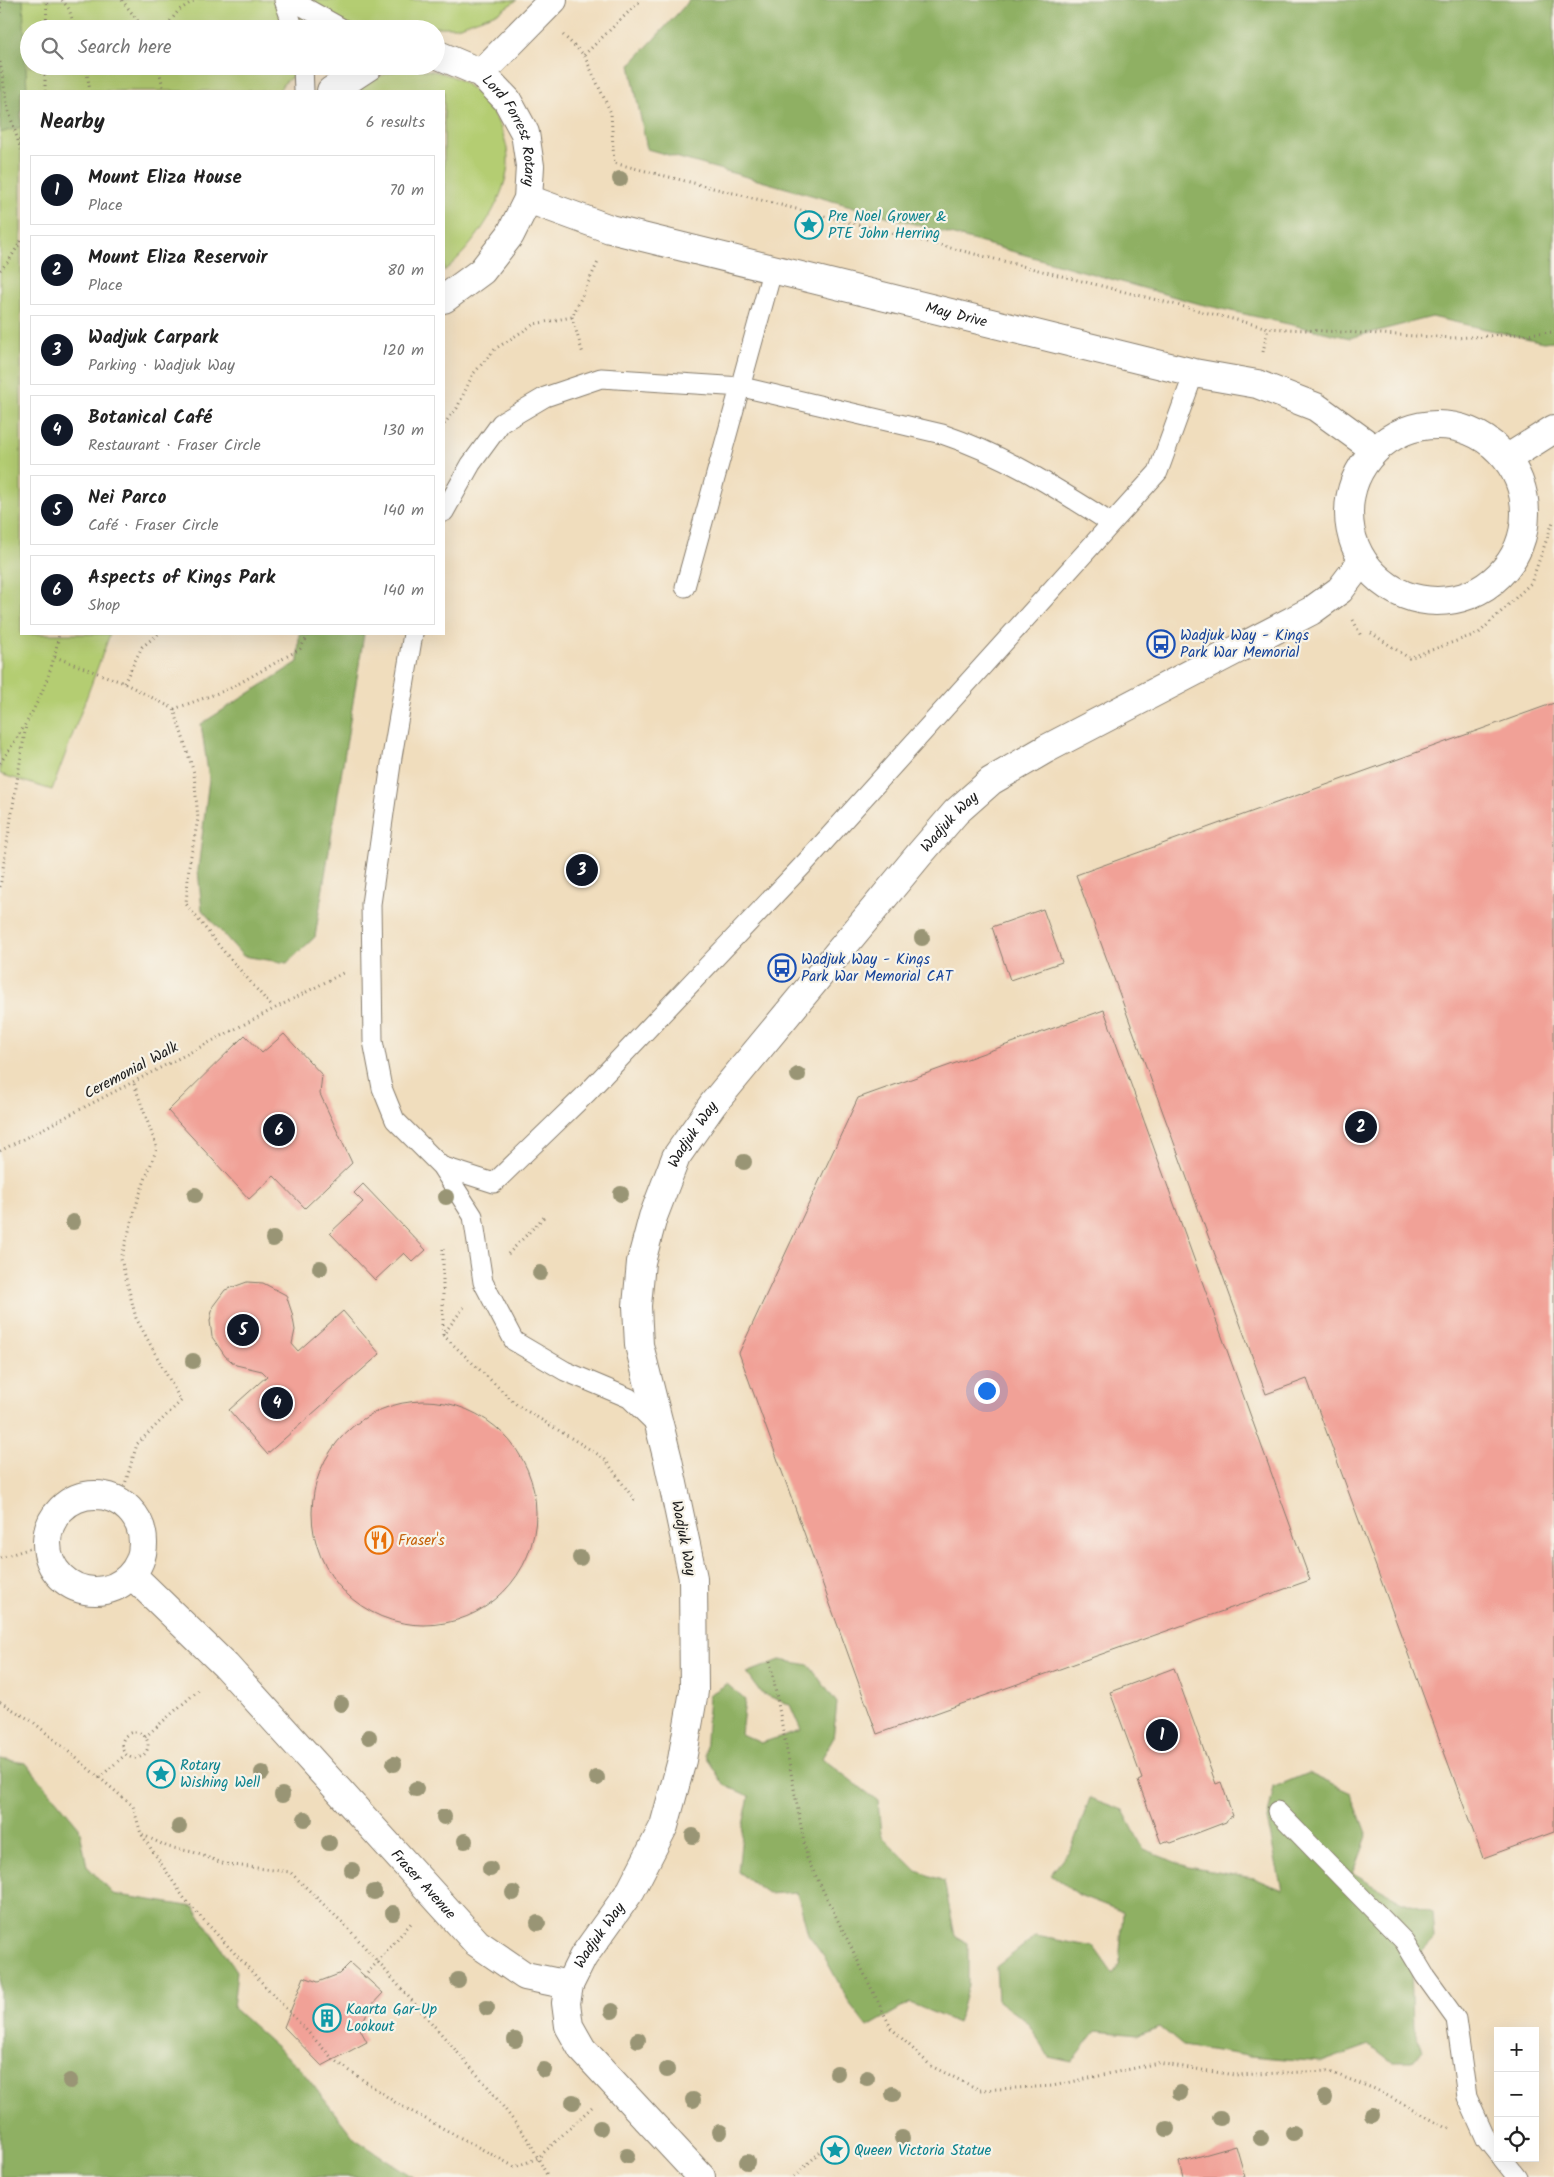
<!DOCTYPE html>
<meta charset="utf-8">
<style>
:root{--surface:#fff;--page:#f2f2f2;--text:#222;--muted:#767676;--line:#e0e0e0;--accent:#111827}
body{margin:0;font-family:Kalam,sans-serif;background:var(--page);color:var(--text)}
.controls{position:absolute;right:15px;bottom:15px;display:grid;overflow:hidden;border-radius:0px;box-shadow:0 5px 20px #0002}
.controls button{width:45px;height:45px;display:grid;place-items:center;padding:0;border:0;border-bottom:1px solid var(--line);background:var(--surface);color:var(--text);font:25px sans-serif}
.you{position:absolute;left:986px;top:1390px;width:18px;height:18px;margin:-12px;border:4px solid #fff;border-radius:50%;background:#1a73e8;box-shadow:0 0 0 8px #1a73e833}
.badge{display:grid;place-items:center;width:32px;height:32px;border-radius:50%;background:var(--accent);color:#fff;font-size:16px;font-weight:700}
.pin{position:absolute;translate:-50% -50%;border:2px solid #fff;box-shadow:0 1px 5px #0006}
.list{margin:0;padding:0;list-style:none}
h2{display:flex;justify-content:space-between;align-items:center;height:65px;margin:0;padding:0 20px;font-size:21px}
h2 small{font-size:16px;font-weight:400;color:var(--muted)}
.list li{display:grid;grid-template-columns:32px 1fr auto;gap:15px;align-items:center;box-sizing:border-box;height:70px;margin:0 10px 10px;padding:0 10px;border:1px solid var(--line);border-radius:0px}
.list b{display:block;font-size:19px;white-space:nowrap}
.list p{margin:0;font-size:16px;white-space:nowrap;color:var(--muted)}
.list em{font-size:16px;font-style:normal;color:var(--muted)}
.icon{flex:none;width:28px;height:28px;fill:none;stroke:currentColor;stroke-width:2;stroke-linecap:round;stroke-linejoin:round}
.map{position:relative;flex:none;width:1554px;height:2177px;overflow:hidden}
.search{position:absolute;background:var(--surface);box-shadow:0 5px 20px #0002;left:20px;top:20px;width:425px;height:55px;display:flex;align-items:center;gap:12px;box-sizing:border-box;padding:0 18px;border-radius:28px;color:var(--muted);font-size:19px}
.panel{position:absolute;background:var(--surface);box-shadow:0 5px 20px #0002;left:20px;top:90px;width:425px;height:545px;border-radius:0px}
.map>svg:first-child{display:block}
.green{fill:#b4cd72;stroke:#687447}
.forest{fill:#8fb064;stroke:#566640}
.building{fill:#f1a197}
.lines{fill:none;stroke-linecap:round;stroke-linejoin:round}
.service-casing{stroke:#867c6c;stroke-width:21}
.minor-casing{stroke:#867c6c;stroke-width:30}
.path{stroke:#867c6c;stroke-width:3;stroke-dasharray:1 4;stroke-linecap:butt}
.service{stroke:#fff;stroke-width:19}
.minor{stroke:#fff;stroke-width:28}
.tree{fill:#999575}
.labels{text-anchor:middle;stroke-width:4.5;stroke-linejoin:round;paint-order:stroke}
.street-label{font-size:15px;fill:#1c1c1c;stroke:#f7f3e8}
.culture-label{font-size:15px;fill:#0d838f;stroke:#f7f3e8;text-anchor:start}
.transit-label{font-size:15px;fill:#164399;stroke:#f7f3e8;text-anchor:start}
.food-label{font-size:15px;fill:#c56008;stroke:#f7f3e8;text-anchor:start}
</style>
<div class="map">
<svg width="1554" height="2177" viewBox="0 0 1554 2177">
<rect width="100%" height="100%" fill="#f7f3e8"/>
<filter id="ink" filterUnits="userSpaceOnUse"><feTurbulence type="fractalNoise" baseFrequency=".02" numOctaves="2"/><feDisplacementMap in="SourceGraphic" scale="10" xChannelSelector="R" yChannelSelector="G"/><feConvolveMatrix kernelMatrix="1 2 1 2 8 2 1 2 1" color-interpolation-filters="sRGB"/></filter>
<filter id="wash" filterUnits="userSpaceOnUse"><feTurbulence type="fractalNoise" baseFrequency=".0096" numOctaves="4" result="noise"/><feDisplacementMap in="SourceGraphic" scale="20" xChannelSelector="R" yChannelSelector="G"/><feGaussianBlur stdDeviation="1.12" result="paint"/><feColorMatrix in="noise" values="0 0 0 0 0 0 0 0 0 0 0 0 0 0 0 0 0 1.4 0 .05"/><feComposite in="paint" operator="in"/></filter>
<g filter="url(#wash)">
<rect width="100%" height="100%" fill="#f0ddbd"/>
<path class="green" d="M 0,0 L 517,0 L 499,12 L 457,27 L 29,29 L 29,66 L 306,66 L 283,84 L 279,91 L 21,91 L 21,634 L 110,634 L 52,790 L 0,774 Z
M 402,69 C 419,69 435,70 451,76 C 481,88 506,125 508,157 C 510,195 473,248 444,271 L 444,91 L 355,91 L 374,78 Z"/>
<path class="forest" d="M 0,0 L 23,0 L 27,91 L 21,91 L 21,127 L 0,133 Z
M 690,0 L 1554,0 L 1554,341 L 1543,342 L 1432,317 L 1350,338 L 1200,304 L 647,149 L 630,65 Z
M 299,634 L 364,634 L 315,937 L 287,963 L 243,956 L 202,910 L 198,870 L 209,779 L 201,724 L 298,662 Z
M 780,1660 L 809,1665 L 837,1703 L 833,1739 L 822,1758 L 878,1801 L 881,1835 L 917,1871 L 944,1881 L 955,1936 L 968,1943 L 968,1985 L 958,2023 L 910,2003 L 868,2027 L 850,2004 L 824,1956 L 808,1934 L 797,1892 L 769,1894 L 738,1872 L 743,1825 L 749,1796 L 724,1785 L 705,1755 L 709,1695 L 727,1684 L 745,1700 L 741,1734 L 761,1743 L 801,1730 L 790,1705 L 761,1693 L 747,1673 Z
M 0,1759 L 26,1763 L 79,1827 L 87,1866 L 113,1894 L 194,1907 L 237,1971 L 233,2008 L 299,2067 L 355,2139 L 413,2177 L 0,2177 Z
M 1308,1773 L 1351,1793 L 1367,1836 L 1353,1874 L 1401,1901 L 1432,1912 L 1434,1939 L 1411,1964 L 1413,2027 L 1423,2050 L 1412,2062 L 1392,2062 L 1370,2045 L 1322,2062 L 1249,2056 L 1183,2046 L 1160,2027 L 1139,2035 L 1096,2031 L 1072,2062 L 1049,2057 L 1028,2023 L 998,2001 L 996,1967 L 1036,1936 L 1094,1947 L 1113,1974 L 1119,1965 L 1123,1912 L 1079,1895 L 1051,1874 L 1072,1847 L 1090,1798 L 1123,1810 L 1144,1850 L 1188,1867 L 1253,1878 L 1282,1890 L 1267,1819 L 1274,1787 Z"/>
<g id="blocks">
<path class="building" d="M 1554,703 L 1554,1832 L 1483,1858 L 1307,1379 L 1266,1394 L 1076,875 Z
M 1043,909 L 1062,962 L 1010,980 L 992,927 Z
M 1104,1010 L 1310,1580 L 877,1734 L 739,1353 L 858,1098 Z
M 284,1034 L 322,1075 L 320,1094 L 352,1163 L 305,1208 L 274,1176 L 249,1199 L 168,1111 L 245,1035 L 262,1053 Z
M 363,1184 L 426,1250 L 413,1262 L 404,1253 L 375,1280 L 330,1233 L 363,1202 L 354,1193 Z
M 247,1282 L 263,1283 L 286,1295 L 292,1313 L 295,1330 L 292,1344 L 298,1351 L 343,1311 L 380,1354 L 267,1454 L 229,1410 L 267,1376 L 262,1371 L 236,1365 L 225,1356 L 212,1337 L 210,1321 L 213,1306 L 225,1290 Z
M312 1513a112 112 0 1 1 224 0a112 112 0 1 1-224 0Z
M 1174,1668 L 1216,1784 L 1221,1782 L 1233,1816 L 1228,1818 L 1226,1822 L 1171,1843 L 1167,1841 L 1161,1843 L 1138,1781 L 1142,1779 L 1110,1692 Z
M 350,1963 L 383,1993 L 369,2008 L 360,2029 L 367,2042 L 322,2066 L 284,2027 L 304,1977 L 318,1982 L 339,1974 Z
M 1236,2146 L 1245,2177 L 1183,2177 L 1179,2162 Z"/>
</g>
</g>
<g filter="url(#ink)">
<use href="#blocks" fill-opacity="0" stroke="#867c6c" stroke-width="1"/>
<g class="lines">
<g class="service-casing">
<path id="service" d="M 284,0 L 294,29
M 295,0 L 302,6 L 343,29
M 303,66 L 304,91
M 444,512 L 471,464 L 501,423 L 545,397 L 601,378 L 742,387 L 942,434 C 1005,455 1056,488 1111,523
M 685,587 L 773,268
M 413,634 L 392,757 L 371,904 L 373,1041 L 382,1088 L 395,1120 L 441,1166 L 473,1216 L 483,1282 L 514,1341 L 565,1371 L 629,1398 L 659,1427
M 441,1166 L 494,1183 L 587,1093 L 805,863 L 1158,472 L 1194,373
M 1277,1811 L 1404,1941 L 1425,1976 L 1456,2019 L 1467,2097 L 1486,2139 L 1498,2154
M 1502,2158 L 1517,2177"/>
</g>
<g class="minor-casing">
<g id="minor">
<path id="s1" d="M 436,54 L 481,73 L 507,100 L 525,133 L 530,166 L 528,199 L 510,235 L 482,271 L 444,299"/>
<path d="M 481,73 L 553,0"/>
<path d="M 331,91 L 369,66"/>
<path id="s2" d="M 528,199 L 610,229 L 1194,373 L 1257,384 L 1316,407 L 1374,449"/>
<circle cx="1437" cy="513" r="88"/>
<path d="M 1508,458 L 1554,429"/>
<circle cx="95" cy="1543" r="48"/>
<path id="s3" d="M 132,1575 L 226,1666 L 477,1943 L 525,1976 L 569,1985"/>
<path id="s4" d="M 701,2177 L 582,2049 L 569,2026 L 566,2003 L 569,1985 L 583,1957 L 631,1890 L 664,1826 L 682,1760 L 694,1691 L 693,1578 L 668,1460 L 639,1345 L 637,1306 L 641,1262 L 653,1217 L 676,1157 L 713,1104 L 918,856 L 956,812 L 991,781 L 1046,749 L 1311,611 L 1340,590 L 1362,561"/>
</g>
</g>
<path class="path" d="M 62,0 L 69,9 L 75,29
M 122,0 L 144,29
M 0,13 L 1,0
M 46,29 L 47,0
M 164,29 L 179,10 L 195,0
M 563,35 L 584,55 L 611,113 L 614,163 L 1268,328 L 1454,338 L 1554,332
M 584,55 L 641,0
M 0,62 L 8,109 L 21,150
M 86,66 L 90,91
M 158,66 L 164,91
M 45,91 L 45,66
M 0,270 L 8,262 L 21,241
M 572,317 L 583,354
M 1263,352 L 1268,328
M 444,424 L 457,408 L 473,374 L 495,349 L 534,324 L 572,317 L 599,260
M 1353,620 L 1361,636
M 1371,633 L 1409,658 L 1479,633 L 1531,583 L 1554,519
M 55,657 L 124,683 L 174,709 L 194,773 L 198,819 L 189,866 L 186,904 L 221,948 L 273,1008
M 124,683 L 142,647 L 158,634
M 174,709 L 229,689 L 300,649 L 309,634
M 0,763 C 30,720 50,686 59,634
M 0,887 L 26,725
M 0,1151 L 343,973
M 443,1249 L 443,1335
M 508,1254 L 544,1217
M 464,1307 L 443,1335 L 517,1405 L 604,1458 L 636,1502
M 120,1501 L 137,1444 L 181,1401 L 136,1318 L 121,1259 L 139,1196 L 157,1148 L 133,1081
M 0,1558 L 47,1543
M 770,1661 L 807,1858 L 891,2028 L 931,2066 L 980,2090 L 1053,2086 L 1158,2063 L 1234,2075 L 1327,2071 L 1375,2089 L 1449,2129
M 0,1702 L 32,1721 L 133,1806 L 141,1834 L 168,1847 L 193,1852 L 225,1864 L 290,1872 L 347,1927 L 488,2087 L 529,2141 L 548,2177
M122 1745a13 13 0 1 1 26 0a13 13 0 1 1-26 0Z
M 145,1737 L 201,1688
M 99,1778 L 125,1755
M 142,1835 L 186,1901 L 333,2059 L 396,2103 L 515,2167 L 538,2158 L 592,2107
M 364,1977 L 413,1921
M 794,2177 L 837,2136"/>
<use href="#service" class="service"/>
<use href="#minor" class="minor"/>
</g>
<g class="tree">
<circle cx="620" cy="179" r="8"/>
<circle cx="922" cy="938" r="8"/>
<circle cx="798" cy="1075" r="8"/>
<circle cx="744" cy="1162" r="8"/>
<circle cx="621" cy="1194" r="8"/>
<circle cx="195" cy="1195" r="8"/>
<circle cx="446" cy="1197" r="8"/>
<circle cx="73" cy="1222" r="8"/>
<circle cx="273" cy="1239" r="8"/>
<circle cx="320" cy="1268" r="8"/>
<circle cx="540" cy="1273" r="8"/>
<circle cx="193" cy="1361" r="8"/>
<circle cx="580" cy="1558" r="8"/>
<circle cx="341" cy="1704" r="8"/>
<circle cx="369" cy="1737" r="8"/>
<circle cx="394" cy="1764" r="8"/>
<circle cx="262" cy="1773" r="8"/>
<circle cx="597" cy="1778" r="8"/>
<circle cx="416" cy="1789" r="8"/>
<circle cx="282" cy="1795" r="8"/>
<circle cx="444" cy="1817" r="8"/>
<circle cx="305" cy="1819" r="8"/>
<circle cx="179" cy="1827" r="8"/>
<circle cx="693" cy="1836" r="8"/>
<circle cx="465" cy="1841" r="8"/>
<circle cx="329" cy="1843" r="8"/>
<circle cx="490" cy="1869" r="8"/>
<circle cx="352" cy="1870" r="8"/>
<circle cx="374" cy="1892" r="8"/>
<circle cx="513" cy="1893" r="8"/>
<circle cx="393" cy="1913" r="8"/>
<circle cx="538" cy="1923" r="8"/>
<circle cx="458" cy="1980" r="8"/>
<circle cx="487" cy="2008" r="8"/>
<circle cx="612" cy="2011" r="8"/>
<circle cx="515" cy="2040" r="8"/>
<circle cx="638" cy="2040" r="8"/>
<circle cx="544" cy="2070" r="8"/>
<circle cx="667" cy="2070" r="8"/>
<circle cx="837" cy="2073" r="8"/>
<circle cx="867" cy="2078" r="8"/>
<circle cx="70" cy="2081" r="8"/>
<circle cx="1180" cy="2093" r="8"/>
<circle cx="893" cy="2094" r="8"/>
<circle cx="1325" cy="2098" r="8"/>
<circle cx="693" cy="2100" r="8"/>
<circle cx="573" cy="2102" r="8"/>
<circle cx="1372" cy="2115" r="8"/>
<circle cx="1220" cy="2118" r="8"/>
<circle cx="600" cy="2128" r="8"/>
<circle cx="1167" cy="2129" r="8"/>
<circle cx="720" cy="2132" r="8"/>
<circle cx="1293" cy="2133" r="8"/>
<circle cx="902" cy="2138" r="8"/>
<circle cx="1261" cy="2138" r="8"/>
<circle cx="627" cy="2156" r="8"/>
<circle cx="747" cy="2162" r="8"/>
</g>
</g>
<defs>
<g id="sight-ring" transform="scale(1.4375)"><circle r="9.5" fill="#f7f3e8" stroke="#0f9aa8" stroke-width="1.5"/><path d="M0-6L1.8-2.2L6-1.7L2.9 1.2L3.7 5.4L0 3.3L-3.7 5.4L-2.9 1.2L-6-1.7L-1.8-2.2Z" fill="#0f9aa8"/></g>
<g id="bus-ring" transform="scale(1.4375)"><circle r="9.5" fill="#f7f3e8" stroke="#1a4fb4" stroke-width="1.5"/><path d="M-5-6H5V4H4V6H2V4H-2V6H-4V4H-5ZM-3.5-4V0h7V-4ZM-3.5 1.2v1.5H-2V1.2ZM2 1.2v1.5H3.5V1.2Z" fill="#1a4fb4"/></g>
<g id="restaurant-ring" transform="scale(1.4375)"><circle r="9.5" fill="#f7f3e8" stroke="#e8710a" stroke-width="1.5"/><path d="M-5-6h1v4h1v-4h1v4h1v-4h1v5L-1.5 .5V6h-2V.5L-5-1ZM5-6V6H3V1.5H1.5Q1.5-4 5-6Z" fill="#e8710a"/></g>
<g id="building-ring" transform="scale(1.4375)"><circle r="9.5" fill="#f7f3e8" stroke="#0f9aa8" stroke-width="1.5"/><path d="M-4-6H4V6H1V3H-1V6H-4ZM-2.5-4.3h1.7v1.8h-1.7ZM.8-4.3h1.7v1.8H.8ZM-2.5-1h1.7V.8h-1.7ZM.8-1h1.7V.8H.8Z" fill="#0f9aa8"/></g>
</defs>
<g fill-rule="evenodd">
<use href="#sight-ring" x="809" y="225"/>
<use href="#bus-ring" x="1161" y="644"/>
<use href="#bus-ring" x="782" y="968"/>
<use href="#restaurant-ring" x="379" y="1540"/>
<use href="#sight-ring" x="161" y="1774"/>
<use href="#building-ring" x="327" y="2018"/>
<use href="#sight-ring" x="835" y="2150"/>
</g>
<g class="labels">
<g class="street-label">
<text dy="5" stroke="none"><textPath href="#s1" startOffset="116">Lord Forrest Rotary</textPath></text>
<text dy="5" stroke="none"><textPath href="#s2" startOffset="444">May Drive</textPath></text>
<text dy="5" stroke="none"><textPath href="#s4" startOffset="1546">Wadjuk Way</textPath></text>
<text transform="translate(131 1070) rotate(-28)" y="5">Ceremonial Walk</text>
<text dy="5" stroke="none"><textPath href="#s4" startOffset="1141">Wadjuk Way</textPath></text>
<text transform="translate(684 1538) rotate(79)" y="5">Wadjuk Way</text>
<text dy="5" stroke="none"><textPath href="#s3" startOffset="425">Fraser Avenue</textPath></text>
<text dy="5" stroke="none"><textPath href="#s4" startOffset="301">Wadjuk Way</textPath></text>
</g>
<g class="culture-label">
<text x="828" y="221">Pre Noel Grower &amp;<tspan x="828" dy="17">PTE John Herring</tspan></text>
<text x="180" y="1770">Rotary<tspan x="180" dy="17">Wishing Well</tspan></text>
<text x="346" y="2014">Kaarta Gar-Up<tspan x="346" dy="17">Lookout</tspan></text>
<text x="854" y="2155">Queen Victoria Statue</text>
</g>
<g class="transit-label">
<text x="1180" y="640">Wadjuk Way - Kings<tspan x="1180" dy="17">Park War Memorial</tspan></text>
<text x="801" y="964">Wadjuk Way - Kings<tspan x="801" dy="17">Park War Memorial CAT</tspan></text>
</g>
<g class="food-label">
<text x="398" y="1545">Fraser's</text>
</g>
</g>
</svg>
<div class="controls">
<button>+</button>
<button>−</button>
<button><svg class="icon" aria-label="locate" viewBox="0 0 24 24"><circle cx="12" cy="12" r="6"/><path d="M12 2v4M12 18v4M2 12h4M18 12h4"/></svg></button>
</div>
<div class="you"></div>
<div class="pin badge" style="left:1162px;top:1735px">1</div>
<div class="pin badge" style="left:1361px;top:1127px">2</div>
<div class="pin badge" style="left:582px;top:870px">3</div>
<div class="pin badge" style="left:277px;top:1403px">4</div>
<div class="pin badge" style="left:243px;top:1330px">5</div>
<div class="pin badge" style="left:279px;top:1130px">6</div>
<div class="search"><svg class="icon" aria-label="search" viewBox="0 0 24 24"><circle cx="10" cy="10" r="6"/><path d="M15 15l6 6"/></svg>Search here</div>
<section class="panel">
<h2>Nearby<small>6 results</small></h2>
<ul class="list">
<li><span class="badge">1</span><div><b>Mount Eliza House</b><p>Place</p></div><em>70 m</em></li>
<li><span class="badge">2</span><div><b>Mount Eliza Reservoir</b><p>Place</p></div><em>80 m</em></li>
<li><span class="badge">3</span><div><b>Wadjuk Carpark</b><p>Parking · Wadjuk Way</p></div><em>120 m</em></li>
<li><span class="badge">4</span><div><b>Botanical Café</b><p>Restaurant · Fraser Circle</p></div><em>130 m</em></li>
<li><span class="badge">5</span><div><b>Nei Parco</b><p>Café · Fraser Circle</p></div><em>140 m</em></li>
<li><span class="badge">6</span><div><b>Aspects of Kings Park</b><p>Shop</p></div><em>140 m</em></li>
</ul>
</section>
</div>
